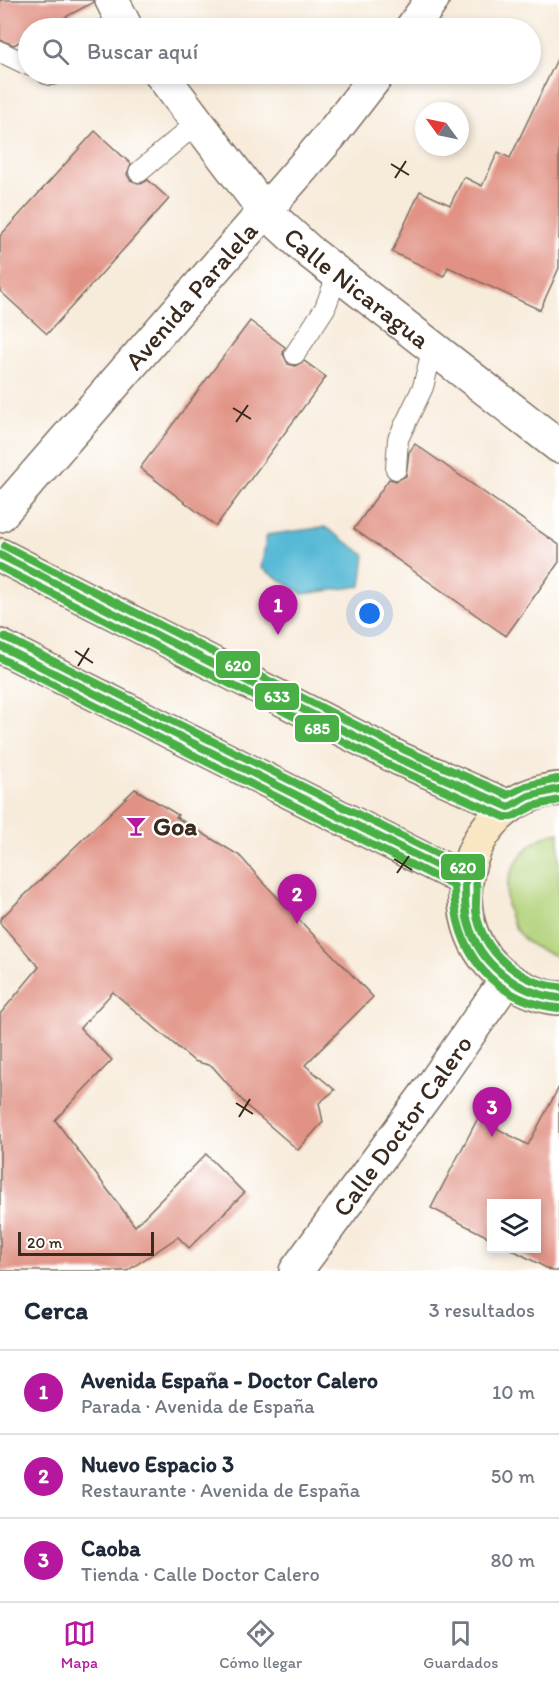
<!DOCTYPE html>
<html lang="es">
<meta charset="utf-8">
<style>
:root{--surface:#fff;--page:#f6f6f7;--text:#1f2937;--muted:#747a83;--line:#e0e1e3;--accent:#b5179e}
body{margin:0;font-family:Itim,sans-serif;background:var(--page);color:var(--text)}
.controls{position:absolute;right:18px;bottom:18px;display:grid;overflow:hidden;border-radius:0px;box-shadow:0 3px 9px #0003}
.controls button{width:54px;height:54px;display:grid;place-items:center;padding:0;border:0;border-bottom:2px solid var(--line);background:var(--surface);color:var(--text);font:30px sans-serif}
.compass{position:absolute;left:415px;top:102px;width:54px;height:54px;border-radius:50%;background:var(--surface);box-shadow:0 3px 9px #0003;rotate:303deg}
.scale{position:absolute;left:18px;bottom:15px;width:136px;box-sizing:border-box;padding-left:6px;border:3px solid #3b2a1e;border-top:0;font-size:16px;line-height:21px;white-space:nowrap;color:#3b2a1e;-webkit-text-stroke:4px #fff;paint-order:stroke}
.you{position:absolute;left:370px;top:614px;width:21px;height:21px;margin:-15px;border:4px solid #fff;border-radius:50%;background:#1a73e8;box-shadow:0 0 0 9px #1a73e833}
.badge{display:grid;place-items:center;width:39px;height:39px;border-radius:50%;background:var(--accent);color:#fff;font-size:20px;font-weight:700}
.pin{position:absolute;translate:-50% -50px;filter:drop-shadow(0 2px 3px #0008)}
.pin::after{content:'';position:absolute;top:32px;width:21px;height:18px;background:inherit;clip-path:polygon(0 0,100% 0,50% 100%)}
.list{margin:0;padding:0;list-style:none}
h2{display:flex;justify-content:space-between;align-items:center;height:78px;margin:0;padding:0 24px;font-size:26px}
h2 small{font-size:20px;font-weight:400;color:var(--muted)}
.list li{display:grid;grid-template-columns:39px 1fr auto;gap:18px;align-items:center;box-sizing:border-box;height:84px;padding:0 24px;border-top:2px solid var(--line)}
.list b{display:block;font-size:22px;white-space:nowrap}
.list p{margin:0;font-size:20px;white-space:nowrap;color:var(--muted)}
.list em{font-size:20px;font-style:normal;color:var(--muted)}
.icon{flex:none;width:33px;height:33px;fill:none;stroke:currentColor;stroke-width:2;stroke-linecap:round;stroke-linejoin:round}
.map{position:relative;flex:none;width:559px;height:1271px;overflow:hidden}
.search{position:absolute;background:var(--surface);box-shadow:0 3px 9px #0003;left:18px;right:18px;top:18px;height:66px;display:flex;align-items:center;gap:15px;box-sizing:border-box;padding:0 21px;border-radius:33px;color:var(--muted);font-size:22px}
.sheet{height:330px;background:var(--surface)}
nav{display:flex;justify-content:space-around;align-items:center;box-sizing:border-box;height:84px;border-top:2px solid var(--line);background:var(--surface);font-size:16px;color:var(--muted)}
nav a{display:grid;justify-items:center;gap:3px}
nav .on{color:var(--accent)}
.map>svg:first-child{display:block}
.green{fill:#b3d37b;stroke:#777e4c;stroke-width:1.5}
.water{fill:#57b9d5;stroke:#49727a;stroke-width:1.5}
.building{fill:#e19284}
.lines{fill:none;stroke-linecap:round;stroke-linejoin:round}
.lane-casing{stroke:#7d6e60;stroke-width:22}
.street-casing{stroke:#7d6e60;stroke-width:36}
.secondary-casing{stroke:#7d6e60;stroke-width:36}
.lane{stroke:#fff;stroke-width:20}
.street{stroke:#fff;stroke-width:33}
.secondary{stroke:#f9e7c3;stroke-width:33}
.bus-1-casing{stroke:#fff;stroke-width:12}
.bus-2-casing{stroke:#fff;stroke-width:12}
.bus-3-casing{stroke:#fff;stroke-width:12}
.bus-1{stroke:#49b045;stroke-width:8}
.bus-2{stroke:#49b045;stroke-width:8}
.bus-3{stroke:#49b045;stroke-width:8}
.ticks{fill:none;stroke:#3b2a1e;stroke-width:2}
.labels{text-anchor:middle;stroke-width:4.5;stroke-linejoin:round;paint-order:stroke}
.street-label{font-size:26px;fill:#3b2a1e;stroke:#fff}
.poi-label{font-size:26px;font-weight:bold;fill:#3b2a1e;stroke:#fff;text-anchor:start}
.line-badge{stroke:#fff;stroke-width:2}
.badge-label{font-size:16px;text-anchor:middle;font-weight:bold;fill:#fff}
</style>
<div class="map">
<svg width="559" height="1271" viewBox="0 0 559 1271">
<rect width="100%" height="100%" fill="#fff"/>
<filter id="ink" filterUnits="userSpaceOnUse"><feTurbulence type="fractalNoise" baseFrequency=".0167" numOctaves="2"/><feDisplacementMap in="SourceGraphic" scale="12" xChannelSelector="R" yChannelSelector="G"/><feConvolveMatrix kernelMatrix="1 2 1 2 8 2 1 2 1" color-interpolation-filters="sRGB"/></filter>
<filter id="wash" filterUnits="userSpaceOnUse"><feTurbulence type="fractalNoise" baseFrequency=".008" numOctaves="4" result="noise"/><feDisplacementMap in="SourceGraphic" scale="24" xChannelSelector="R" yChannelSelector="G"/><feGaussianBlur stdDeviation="1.35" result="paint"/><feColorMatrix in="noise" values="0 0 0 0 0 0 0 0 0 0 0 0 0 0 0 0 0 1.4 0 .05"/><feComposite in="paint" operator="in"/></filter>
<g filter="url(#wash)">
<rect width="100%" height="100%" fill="#f7ebda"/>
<path class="green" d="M 559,832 L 559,957 C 546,952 532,948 522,937 C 489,900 512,841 559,832 Z"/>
<path class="water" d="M 325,527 L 365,555 L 361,586 L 303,594 L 261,568 L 267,535 Z"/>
<g id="blocks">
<path class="building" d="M 0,0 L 93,0 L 94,2 L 45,28 L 28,28 L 28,37 L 14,45 L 0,40 Z
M 559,55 L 559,268 L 540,310 L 448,267 L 444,276 L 392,252 L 420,191 L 450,205 L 464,177 L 482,186 L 498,152 L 510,158 Z
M 95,131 L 131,164 L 127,174 L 130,180 L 141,184 L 148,180 L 169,199 L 47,334 L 0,291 L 0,236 Z
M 250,321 L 285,347 L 283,354 L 288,364 L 295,366 L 304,361 L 326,377 L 216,526 L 140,468 Z
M 415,444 L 559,545 L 559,562 L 506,636 L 354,529 L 389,479 L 396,481 L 406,476 L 409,452 Z
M 135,789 L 178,815 L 176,817 L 240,856 L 261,880 L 373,997 L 305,1065 L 335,1090 L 319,1103 L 323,1122 L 298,1150 L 248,1107 L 212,1066 L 194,1061 L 113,992 L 80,1028 L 112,1060 L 55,1120 L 135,1226 L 206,1154 L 244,1193 L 189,1248 L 178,1237 L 127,1271 L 0,1271 L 0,1014 L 39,967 L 0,923 L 0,919 Z
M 559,1087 L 559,1271 L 552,1271 L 509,1248 L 537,1248 L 537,1203 L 492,1203 L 492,1239 L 431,1208 L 478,1118 L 528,1145 Z"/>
</g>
</g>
<g filter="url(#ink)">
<use href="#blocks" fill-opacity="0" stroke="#7d6e60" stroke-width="1.5"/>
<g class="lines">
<g class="lane-casing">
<path id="lane" d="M 1,52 L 28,65
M 47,74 L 51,75 L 55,74
M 139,172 L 198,122
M 295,354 L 325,308 L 338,273
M 396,469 L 398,439 L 423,387 L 433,347"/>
</g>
<g class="street-casing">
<g id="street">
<path d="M 112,0 L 126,28"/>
<path d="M 412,28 L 432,0"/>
<path id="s1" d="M 161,74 L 264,210 L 311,253 L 559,446"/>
<path id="s2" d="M 0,515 L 330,136 L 378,74"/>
<path id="s3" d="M 296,1271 L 433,1085 L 507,979"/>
</g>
</g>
<g class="secondary-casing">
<path id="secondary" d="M 0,555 L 400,759 L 509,807
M 0,646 L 465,880
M 559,789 C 460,797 429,936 516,984 C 529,991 544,998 559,998"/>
</g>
<use href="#lane" class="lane"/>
<use href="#street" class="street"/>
<use href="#secondary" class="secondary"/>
<g class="bus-1-casing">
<path id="bus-1" d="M 0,555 L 400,759 L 509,807 L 529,796 L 559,789
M 0,646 L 465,880 C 465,894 464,908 468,922 C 479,964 517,993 559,998"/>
</g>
<g class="bus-2-casing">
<path id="bus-2" d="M 0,567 L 395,768 L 505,817 L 512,817 L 533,806 L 559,800
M 0,658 L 454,886 C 454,951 492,1000 558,1008"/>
</g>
<g class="bus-3-casing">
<path id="bus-3" d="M 5,546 L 405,750 L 508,795 L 526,786 L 557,779
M 5,637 L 471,871 C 480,880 475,899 476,911 C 482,952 520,983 559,987"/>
</g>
<use href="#bus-1" class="bus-1"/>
<use href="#bus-2" class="bus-2"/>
<use href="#bus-3" class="bus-3"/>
</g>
</g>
<path class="ticks" d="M 391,164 L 409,175M 395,178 L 406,161M 233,408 L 251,419M 236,422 L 248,405M 75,651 L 93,663M 78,666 L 89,648M 394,859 L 412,870M 397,873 L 409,856M 236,1103 L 253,1114M 239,1117 L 250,1099"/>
<defs>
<g id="bar-bare" transform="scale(1.62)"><path d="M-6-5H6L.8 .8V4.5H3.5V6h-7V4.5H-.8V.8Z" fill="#b5179e" stroke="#fff" stroke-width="2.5" paint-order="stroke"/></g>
</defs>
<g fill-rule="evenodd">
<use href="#bar-bare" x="136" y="826"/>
</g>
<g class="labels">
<g class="street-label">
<text dy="9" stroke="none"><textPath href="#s1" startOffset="292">Calle Nicaragua</textPath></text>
<text dy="9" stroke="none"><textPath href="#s2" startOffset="291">Avenida Paralela</textPath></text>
<text dy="9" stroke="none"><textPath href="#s3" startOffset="180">Calle Doctor Calero</textPath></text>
</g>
<g class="poi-label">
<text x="153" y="835">Goa</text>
</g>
</g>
<g class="line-badge">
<rect x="215" y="650" width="46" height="29" rx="6" fill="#49b045"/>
<rect x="254" y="682" width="46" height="29" rx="6" fill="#49b045"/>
<rect x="294" y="714" width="46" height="29" rx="6" fill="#49b045"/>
<rect x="440" y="853" width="46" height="28" rx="6" fill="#49b045"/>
</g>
<g class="badge-label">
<text x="238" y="671">620</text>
<text x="277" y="702">633</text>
<text x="317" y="734">685</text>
<text x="463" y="873">620</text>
</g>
</svg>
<div class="controls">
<button><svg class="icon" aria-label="layers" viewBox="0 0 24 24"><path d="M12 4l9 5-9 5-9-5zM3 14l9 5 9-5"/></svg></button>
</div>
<svg class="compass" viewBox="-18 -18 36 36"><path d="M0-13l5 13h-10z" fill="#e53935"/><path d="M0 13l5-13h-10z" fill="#747a83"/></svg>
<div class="scale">20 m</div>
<div class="you"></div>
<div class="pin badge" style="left:278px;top:635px">1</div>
<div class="pin badge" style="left:297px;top:924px">2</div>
<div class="pin badge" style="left:492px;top:1137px">3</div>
<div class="search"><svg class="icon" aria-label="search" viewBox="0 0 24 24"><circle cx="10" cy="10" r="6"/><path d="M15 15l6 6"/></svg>Buscar aquí</div>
</div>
<section class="sheet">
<h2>Cerca<small>3 resultados</small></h2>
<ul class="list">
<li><span class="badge">1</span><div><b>Avenida España - Doctor Calero</b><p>Parada · Avenida de España</p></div><em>10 m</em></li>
<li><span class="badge">2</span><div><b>Nuevo Espacio 3</b><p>Restaurante · Avenida de España</p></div><em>50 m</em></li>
<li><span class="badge">3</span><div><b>Caoba</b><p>Tienda · Calle Doctor Calero</p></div><em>80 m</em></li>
</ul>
</section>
<nav>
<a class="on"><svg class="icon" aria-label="map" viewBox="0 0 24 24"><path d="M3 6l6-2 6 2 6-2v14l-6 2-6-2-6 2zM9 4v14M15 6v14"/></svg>Mapa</a>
<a><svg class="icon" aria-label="directions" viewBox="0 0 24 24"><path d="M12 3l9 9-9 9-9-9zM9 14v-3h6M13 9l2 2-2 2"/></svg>Cómo llegar</a>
<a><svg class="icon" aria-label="saved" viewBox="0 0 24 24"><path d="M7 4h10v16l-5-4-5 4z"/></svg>Guardados</a>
</nav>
